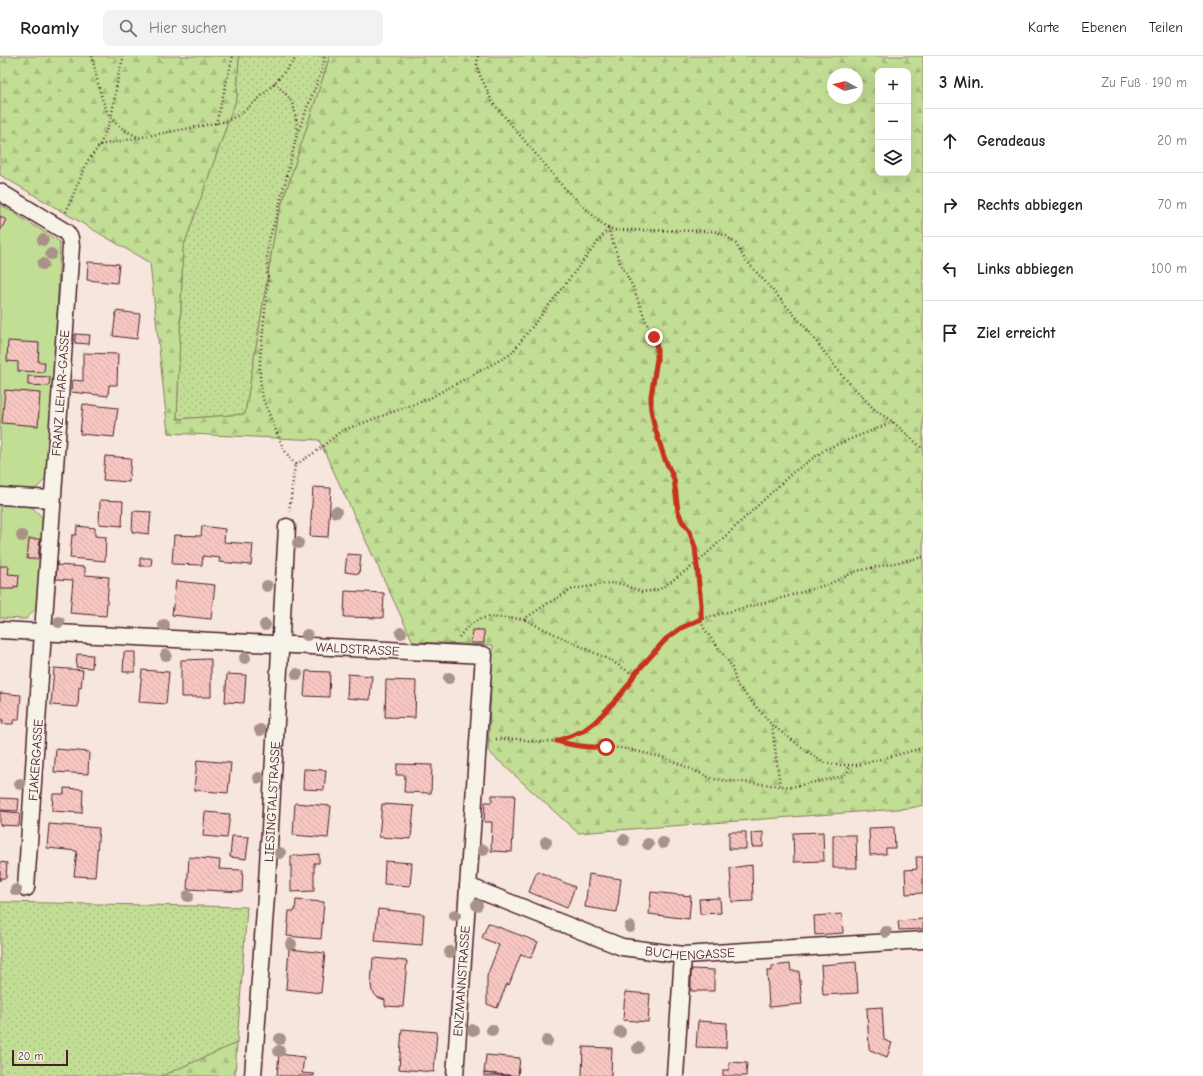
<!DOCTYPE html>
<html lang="de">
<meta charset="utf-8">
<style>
:root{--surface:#fff;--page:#f2f2f2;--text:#202124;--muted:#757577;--line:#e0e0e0}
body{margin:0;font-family:"Comic Neue",sans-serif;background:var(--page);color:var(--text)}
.controls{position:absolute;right:12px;top:12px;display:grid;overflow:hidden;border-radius:8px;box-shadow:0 4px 16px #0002}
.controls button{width:36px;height:36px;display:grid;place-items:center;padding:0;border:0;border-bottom:1px solid var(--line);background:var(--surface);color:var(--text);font:20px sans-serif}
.compass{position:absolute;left:827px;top:12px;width:36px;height:36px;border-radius:50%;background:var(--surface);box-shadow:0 4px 16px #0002;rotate:278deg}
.scale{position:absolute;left:12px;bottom:10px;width:56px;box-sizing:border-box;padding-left:4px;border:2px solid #4a1f2b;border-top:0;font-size:11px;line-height:14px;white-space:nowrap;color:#4a1f2b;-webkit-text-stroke:3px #f7f3e8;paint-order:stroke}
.stop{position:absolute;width:12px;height:12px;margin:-9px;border:3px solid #c8321e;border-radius:50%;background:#fff}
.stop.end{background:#c8321e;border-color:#fff;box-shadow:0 1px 4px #0008}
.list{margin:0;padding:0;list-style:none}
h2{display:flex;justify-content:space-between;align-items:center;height:52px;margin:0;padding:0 16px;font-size:17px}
h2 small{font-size:13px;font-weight:400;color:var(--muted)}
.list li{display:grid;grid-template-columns:26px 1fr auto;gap:12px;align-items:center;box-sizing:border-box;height:64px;padding:0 16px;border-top:1px solid var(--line)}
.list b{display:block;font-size:15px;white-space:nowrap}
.list em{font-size:13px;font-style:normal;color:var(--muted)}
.icon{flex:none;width:22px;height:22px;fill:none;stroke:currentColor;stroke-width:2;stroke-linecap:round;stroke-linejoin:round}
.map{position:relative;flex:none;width:923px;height:1020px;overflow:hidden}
header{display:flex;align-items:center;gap:24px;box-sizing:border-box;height:56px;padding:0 20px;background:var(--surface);border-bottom:1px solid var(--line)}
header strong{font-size:19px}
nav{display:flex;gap:22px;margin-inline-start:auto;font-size:14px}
.search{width:280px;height:36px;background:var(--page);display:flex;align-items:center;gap:10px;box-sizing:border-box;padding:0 14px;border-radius:8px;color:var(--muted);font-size:15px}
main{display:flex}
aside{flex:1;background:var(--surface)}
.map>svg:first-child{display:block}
.grass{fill:url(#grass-dots);stroke:#867e60}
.forest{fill:url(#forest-firs);stroke:#867e60;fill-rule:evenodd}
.garden{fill:#c2dd94;stroke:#867e60}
.building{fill:url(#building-back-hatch);stroke:#4a1f2b}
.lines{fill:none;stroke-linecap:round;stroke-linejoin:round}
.minor-casing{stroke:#4a1f2b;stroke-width:19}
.path{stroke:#4a1f2b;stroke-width:2.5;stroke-dasharray:1 3;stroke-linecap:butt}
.minor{stroke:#f7f3e8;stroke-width:16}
.tree{fill:#a89289}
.route{stroke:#c8321e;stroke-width:5}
.labels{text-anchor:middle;stroke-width:3.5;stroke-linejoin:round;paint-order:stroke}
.street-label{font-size:13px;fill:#4a1f2b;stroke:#f7f3e8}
</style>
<header>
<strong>Roamly</strong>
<div class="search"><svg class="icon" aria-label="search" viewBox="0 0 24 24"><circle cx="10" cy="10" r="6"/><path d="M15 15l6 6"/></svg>Hier suchen</div>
<nav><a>Karte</a><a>Ebenen</a><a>Teilen</a></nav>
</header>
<main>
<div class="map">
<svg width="923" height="1020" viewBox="0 0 923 1020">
<defs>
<pattern id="grass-dots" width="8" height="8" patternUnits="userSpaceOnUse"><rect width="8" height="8" fill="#c2dd94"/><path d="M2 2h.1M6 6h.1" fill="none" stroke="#a8bd80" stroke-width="1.8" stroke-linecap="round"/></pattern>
<pattern id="forest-firs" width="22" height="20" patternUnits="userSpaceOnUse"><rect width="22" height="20" fill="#c2dd94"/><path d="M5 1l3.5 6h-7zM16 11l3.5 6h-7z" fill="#a8bd80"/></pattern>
<pattern id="building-back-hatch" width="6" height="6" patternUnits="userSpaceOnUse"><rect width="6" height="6" fill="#f7c7c2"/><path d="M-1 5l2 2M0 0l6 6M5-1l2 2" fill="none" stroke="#d5aaa7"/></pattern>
</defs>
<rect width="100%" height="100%" fill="#f7e6dd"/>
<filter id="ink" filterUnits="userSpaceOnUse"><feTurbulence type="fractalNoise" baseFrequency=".025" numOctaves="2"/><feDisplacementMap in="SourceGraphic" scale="8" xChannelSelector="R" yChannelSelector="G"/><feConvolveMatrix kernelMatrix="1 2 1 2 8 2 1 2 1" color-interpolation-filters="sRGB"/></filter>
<g filter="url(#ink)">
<path class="grass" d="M 239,0 L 330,0 L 277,163 L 245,358 L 177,363 L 183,192 L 237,41 Z
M 0,846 L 247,851 L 237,987 L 162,1020 L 0,1020 Z"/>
<path class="forest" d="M 0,0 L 239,0 L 237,41 L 183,192 L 177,363 L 245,358 L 277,163 L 330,0 L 923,0 L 923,749 L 911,752 L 578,777 L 488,695 L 493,589 L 413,586 L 319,384 L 168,377 L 150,207 L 0,119 ZM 878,15 L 908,15 L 908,117 L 878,117 ZM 833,18 L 857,18 L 857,42 L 833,42 Z
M 237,987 L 235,1020 L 162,1020 Z"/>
<path class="garden" d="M 0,148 L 60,186 L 57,262 L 46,422 L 35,434 L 0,432 Z
M 0,448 L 32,451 L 46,465 L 36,552 L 26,563 L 0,562 Z"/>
<path class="building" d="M 0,160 L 6,164 L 0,175 Z
M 88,206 L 119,208 L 117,227 L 87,224 Z
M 116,255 L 140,258 L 137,283 L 113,280 Z
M 75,278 L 90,279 L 89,288 L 75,287 Z
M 8,285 L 39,287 L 38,306 L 45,306 L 44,316 L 18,315 L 18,306 L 7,305 Z
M 83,297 L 118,298 L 117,329 L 109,329 L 108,340 L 71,336 L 72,324 L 83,325 Z
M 28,320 L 50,321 L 49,330 L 28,329 Z
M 5,334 L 40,337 L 38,370 L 2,367 Z
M 83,348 L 118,352 L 114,381 L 80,378 Z
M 105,400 L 131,402 L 129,426 L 103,424 Z
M 313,431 L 331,432 L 328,481 L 310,480 Z
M 100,444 L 123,445 L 122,470 L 99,468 Z
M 133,455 L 151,456 L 149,478 L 132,476 Z
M 77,470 L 95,472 L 95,480 L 106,481 L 105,505 L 70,502 L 72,479 L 76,479 Z
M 202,470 L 225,473 L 224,486 L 253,488 L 251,509 L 219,506 L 220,502 L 203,500 L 202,509 L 172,508 L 174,479 L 201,480 Z
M 29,483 L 40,483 L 38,503 L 27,503 Z
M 347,498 L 361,499 L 359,518 L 345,516 Z
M 140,502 L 152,502 L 151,510 L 140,510 Z
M 57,509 L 85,511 L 85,519 L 109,521 L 106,560 L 70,557 L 73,524 L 56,523 Z
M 0,510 L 9,510 L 8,518 L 19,519 L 18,531 L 14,530 L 14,533 L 0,533 Z
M 176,525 L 215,529 L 211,563 L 172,559 Z
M 345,535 L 384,537 L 383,562 L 344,561 Z
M 472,574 L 484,574 L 484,587 L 471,587 Z
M 124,596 L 135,596 L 135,616 L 123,616 Z
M 77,598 L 93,599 L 92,612 L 76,611 Z
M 211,603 L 211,641 L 181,641 L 181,604 Z
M 54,612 L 83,614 L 81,632 L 79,631 L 78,651 L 51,649 Z
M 142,614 L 169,616 L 166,648 L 139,646 Z
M 306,615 L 330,616 L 329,641 L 304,640 Z
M 227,618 L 246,619 L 244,647 L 225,646 Z
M 348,618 L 372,620 L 370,644 L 347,642 Z
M 386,624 L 416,625 L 415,662 L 385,661 Z
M 0,637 L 21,639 L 19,664 L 14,664 L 13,668 L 2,668 L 3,664 L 0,664 Z
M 56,693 L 89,696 L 88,718 L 54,716 Z
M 197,704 L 231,707 L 228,737 L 194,734 Z
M 397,708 L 432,709 L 431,737 L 404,736 L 405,719 L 396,719 Z
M 304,713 L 326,714 L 324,734 L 303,733 Z
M 64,732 L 83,733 L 82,757 L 52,755 L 53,738 L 64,738 Z
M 492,739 L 515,739 L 512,796 L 491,795 L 492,766 L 484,766 L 485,746 L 492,746 Z
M 0,742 L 19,743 L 18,755 L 0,754 Z
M 295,747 L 331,750 L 328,782 L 293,779 Z
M 382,748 L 414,750 L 411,783 L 379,781 Z
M 0,755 L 20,757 L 19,770 L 0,769 Z
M 205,756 L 230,758 L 227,782 L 203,780 Z
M 49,768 L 99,772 L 95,821 L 74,820 L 77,795 L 47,792 Z
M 894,771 L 895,792 L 886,792 L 886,798 L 870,799 L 869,772 Z
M 729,776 L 746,776 L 746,793 L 729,793 Z
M 763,776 L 763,791 L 752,791 L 751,777 Z
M 823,776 L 824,805 L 794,806 L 793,777 Z
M 833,779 L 856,779 L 857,812 L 833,812 Z
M 232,780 L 249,781 L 246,803 L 230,801 Z
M 319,798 L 319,807 L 314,807 L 314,835 L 291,836 L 291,800 Z
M 189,801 L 220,804 L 219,813 L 243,814 L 242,836 L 187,833 Z
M 916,801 L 923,801 L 923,837 L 906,838 L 905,814 L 917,813 Z
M 385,805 L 412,807 L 410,830 L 384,828 Z
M 0,806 L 7,807 L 6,822 L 0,822 L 0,825 Z
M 752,809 L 753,845 L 732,846 L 730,812 Z
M 537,815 L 575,831 L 567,852 L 529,836 Z
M 589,818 L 621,823 L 617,856 L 585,851 Z
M 651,836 L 691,840 L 689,863 L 649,858 Z
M 720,842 L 721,857 L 700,858 L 699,843 Z
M 296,844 L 324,846 L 321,883 L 287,880 L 289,855 L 295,855 Z
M 378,853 L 424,858 L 422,889 L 375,885 Z
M 842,858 L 843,877 L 815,879 L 814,860 Z
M 923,863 L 923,873 L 899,874 L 898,865 Z
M 488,867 L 538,886 L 531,902 L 521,898 L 509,929 L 507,928 L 497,952 L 487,948 L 487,920 L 499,889 L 482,882 Z
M 289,893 L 325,897 L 321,937 L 286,933 Z
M 373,902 L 407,905 L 403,951 L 385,950 L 385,944 L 377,941 L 372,935 L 371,929 Z
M 856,906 L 858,937 L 823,939 L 821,909 Z
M 790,908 L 791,915 L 799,915 L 802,948 L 769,951 L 767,915 L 772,915 L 772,910 Z
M 691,913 L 714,914 L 714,935 L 691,935 Z
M 625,936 L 650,938 L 648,966 L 623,964 Z
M 882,951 L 884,984 L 892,987 L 887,1001 L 870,994 L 869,992 L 867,952 Z
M 698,965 L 727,967 L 726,992 L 696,991 Z
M 402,973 L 437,976 L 434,1016 L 399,1013 Z
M 583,991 L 612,992 L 611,1020 L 582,1020 Z
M 279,998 L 304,1001 L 302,1017 L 314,1018 L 314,1020 L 277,1020 Z
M 486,999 L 520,1002 L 518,1020 L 484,1017 Z
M 729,1006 L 747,1007 L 746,1020 L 723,1020 L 723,1014 L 729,1014 Z
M 484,1017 L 514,1020 L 484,1020 Z"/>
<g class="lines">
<g class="minor-casing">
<g id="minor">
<path d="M 0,136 L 66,176 L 70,182 L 71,190 L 43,576 L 26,832"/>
<path d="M 0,440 L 52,443"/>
<path id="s1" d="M 0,574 L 484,599 L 455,1020"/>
<path id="s2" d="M 468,830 L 622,891 L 683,899 L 923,884"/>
<path id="s3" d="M 253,1020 L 267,826 L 287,471"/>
<path d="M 675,1020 L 683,899"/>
</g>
</g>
<path class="path" d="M 92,0 C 96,17 101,50 112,63 C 119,72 130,77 140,82
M 478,0 L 477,8 L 479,17 L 493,47 L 565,133 L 604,170 L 615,174 L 714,175 L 726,180 L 736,188 L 744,202 L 805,271 L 841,318 L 875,354 L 893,366 L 923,393
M 274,27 C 294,44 295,49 297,75
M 216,68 L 233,0
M 100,89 L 227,65 C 251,54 281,22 297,0
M 66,156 L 87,106 L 100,89 L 111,63 L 119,16 L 124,0
M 608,172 L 620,207 L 633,231 L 647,268 L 654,281 L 657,292 L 657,303 L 651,341 L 651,353 L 654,369 L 664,401 L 674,423 L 678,455 L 682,465 L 689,474 L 695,491 L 701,548 L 701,563 L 703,571 L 731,609 L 737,629 L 772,669 L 812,699 L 824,706 L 836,709 L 858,709 L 923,692
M 295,409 L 283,392 L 263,343 L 260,323 L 260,304 L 268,225 L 267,202 L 269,183 L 278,155 L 297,78 L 323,11 L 325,0
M 289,455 L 295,409 L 317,395 L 341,375 L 428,343 L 511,298 L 608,173
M 525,564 L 612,605 L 634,619
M 459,581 L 468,570 L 480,563 L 488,561 L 524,563 L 547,548 L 573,533 L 610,527 L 622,528 L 642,536 L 651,535 L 660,533 L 697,507 L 792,417 L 826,393 L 893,366
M 772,669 L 780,730
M 496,683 L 519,683 L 538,686 L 557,685 L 583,675 L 595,666 L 616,645 L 629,628 L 634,619 L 666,583 L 681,573 L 701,563 L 775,544 L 829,528 L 857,515 L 923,501
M 557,685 L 570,689 L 622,692 L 666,702 L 713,723 L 722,724 L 791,731 L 840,721 C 846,719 848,717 849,710"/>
<use href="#minor" class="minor"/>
</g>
<g class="tree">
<circle cx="43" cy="184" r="6"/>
<circle cx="51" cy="198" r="6"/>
<circle cx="43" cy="208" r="6"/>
<circle cx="336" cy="456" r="6"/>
<circle cx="22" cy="480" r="6"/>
<circle cx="298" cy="487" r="6"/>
<circle cx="267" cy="530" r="6"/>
<circle cx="59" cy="566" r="6"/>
<circle cx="164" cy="569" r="6"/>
<circle cx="265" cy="569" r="6"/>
<circle cx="401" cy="577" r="6"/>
<circle cx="307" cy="579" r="6"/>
<circle cx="166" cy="599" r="6"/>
<circle cx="245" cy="602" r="6"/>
<circle cx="297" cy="618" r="6"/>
<circle cx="449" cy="622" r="6"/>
<circle cx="260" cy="674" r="6"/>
<circle cx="259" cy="722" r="6"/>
<circle cx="20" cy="728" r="6"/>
<circle cx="624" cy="784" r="6"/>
<circle cx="546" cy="786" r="6"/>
<circle cx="663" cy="787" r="6"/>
<circle cx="648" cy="788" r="6"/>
<circle cx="483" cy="794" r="6"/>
<circle cx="280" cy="797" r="6"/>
<circle cx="16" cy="834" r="6"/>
<circle cx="188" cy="840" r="6"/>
<circle cx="477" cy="849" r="6"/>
<circle cx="455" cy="859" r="6"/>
<circle cx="630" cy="871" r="6"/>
<circle cx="886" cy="876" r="6"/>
<circle cx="291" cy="888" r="6"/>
<circle cx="450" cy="896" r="6"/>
<circle cx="473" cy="974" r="6"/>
<circle cx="492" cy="974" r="6"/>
<circle cx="620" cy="976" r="6"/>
<circle cx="280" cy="983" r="6"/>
<circle cx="547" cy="985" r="6"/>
<circle cx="638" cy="992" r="6"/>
<circle cx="279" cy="995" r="6"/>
</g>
</g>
<g class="lines" filter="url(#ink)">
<path class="route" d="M 606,691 C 589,692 573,690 557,685 L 583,675 L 595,666 L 616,644 L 629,628 L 634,619 L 666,583 L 681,572 L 701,563 L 701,548 L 695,491 L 689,474 L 682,465 L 678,455 L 674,423 L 664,401 L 654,369 L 651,353 L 651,340 L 657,303 L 657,292 L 654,281"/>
</g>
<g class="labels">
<g class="street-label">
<text transform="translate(60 337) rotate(-86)" y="5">FRANZ LEHAR-GASSE</text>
<text dy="5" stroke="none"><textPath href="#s1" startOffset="358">WALDSTRASSE</textPath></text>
<text transform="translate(35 704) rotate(-86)" y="5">FIAKERGASSE</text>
<text dy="5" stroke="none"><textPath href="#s3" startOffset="275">LIESINGTALSTRASSE</textPath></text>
<text dy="5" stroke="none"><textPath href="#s2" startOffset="234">BUCHENGASSE</textPath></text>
<text transform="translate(461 925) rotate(-86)" y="5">ENZMANNSTRASSE</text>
</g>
</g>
</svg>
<div class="controls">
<button>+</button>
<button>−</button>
<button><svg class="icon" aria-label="layers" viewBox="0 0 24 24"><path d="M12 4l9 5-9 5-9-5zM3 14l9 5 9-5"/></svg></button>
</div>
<svg class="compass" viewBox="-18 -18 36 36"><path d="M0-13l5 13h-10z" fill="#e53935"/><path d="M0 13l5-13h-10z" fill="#757577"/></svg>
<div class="scale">20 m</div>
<div class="stop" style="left:606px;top:691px"></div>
<div class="stop end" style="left:654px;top:281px"></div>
</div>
<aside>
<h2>3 Min.<small>Zu Fuß · 190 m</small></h2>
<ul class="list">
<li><svg class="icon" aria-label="ahead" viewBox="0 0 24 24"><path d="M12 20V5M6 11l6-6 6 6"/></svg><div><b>Geradeaus</b></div><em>20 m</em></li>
<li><svg class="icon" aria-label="right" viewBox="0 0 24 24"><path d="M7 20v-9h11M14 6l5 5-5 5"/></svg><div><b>Rechts abbiegen</b></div><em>70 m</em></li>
<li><svg class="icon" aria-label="left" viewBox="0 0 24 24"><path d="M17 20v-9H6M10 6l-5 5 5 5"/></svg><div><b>Links abbiegen</b></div><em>100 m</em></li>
<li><svg class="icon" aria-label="arrive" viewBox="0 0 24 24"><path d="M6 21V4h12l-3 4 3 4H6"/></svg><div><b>Ziel erreicht</b></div></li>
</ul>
</aside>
</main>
